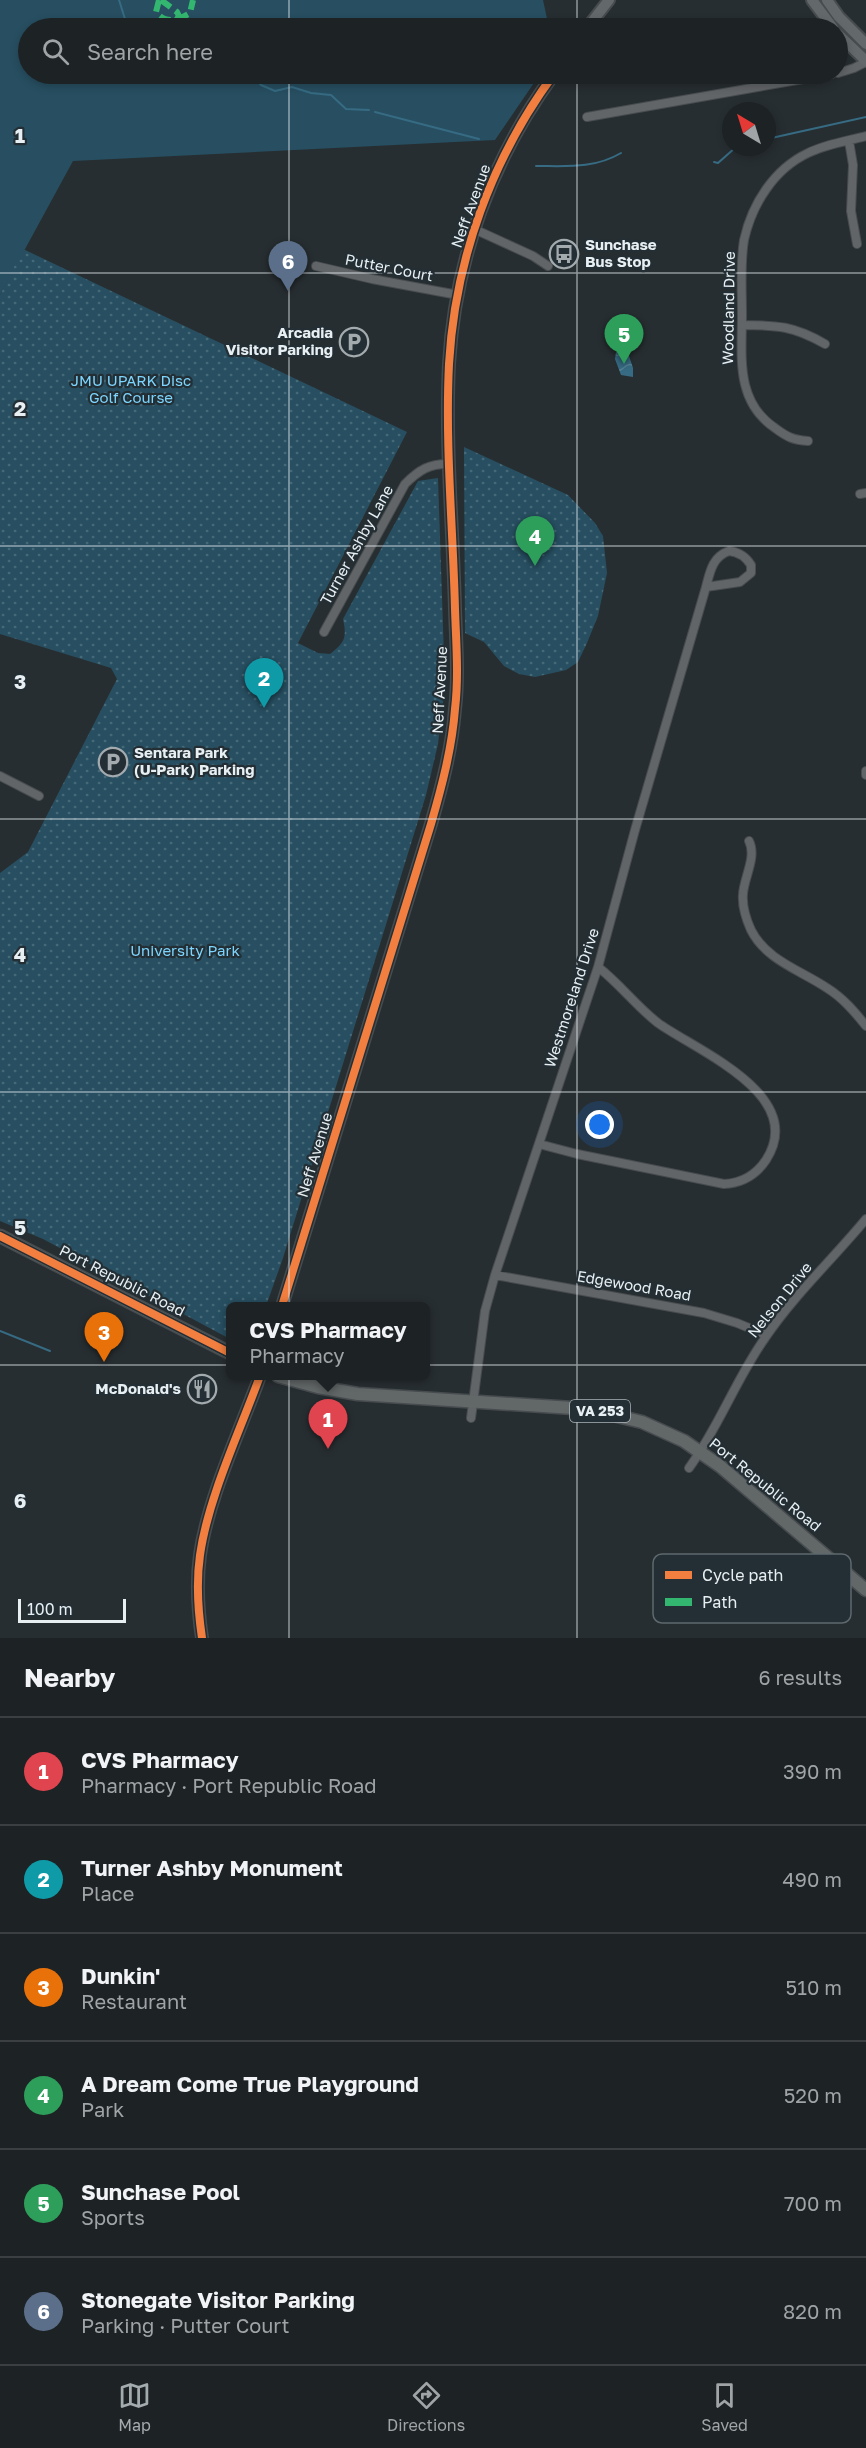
<!DOCTYPE html>
<meta charset="utf-8">
<style>
:root{--surface:#1d2225;--page:#252a2d;--text:#f1f3f6;--muted:#a0a4a7;--line:#3b3f42;--accent:#a4abaf}
body{margin:0;font-family:"Golos Text",sans-serif;background:var(--page);color:var(--text)}
.compass{position:absolute;left:722px;top:102px;width:54px;height:54px;border-radius:50%;background:var(--surface);box-shadow:0 3px 9px #0003;rotate:322deg}
.scale{position:absolute;left:18px;bottom:15px;width:108px;box-sizing:border-box;padding-left:6px;border:3px solid #e7eff3;border-top:0;font-size:16px;line-height:21px;white-space:nowrap;color:#e7eff3;-webkit-text-stroke:4px #232f35;paint-order:stroke}
.you{position:absolute;left:600px;top:1125px;width:21px;height:21px;margin:-15px;border:4px solid #fff;border-radius:50%;background:#1a73e8;box-shadow:0 0 0 9px #1a73e833}
.badge{display:grid;place-items:center;width:39px;height:39px;border-radius:50%;background:var(--accent);color:#fff;font-size:20px;font-weight:700}
.pin{position:absolute;translate:-50% -50px;filter:drop-shadow(0 2px 3px #0008)}
.pin::after{content:'';position:absolute;top:32px;width:21px;height:18px;background:inherit;clip-path:polygon(0 0,100% 0,50% 100%)}
.popup{position:absolute;left:226px;top:1302px;width:204px;height:78px;box-sizing:border-box;display:grid;place-content:center;border-radius:9px;background:var(--surface);filter:drop-shadow(0 2px 4px #0005);font-size:20px;white-space:nowrap;color:var(--muted)}
.popup b{font-size:22px;color:var(--text)}
.popup::after{content:'';position:absolute;left:50%;top:100%;margin-left:-12px;border:12px solid transparent;border-top-color:var(--surface)}
.list{margin:0;padding:0;list-style:none}
h2{display:flex;justify-content:space-between;align-items:center;height:78px;margin:0;padding:0 24px;font-size:26px}
h2 small{font-size:20px;font-weight:400;color:var(--muted)}
.list li{display:grid;grid-template-columns:39px 1fr auto;gap:18px;align-items:center;box-sizing:border-box;height:108px;padding:0 24px;border-top:2px solid var(--line)}
.list b{display:block;font-size:22px;white-space:nowrap}
.list p{margin:0;font-size:20px;white-space:nowrap;color:var(--muted)}
.list em{font-size:20px;font-style:normal;color:var(--muted)}
.icon{flex:none;width:33px;height:33px;fill:none;stroke:currentColor;stroke-width:2;stroke-linecap:round;stroke-linejoin:round}
.map{position:relative;flex:none;width:866px;height:1638px;overflow:hidden}
.search{position:absolute;background:var(--surface);box-shadow:0 3px 9px #0003;left:18px;right:18px;top:18px;height:66px;display:flex;align-items:center;gap:15px;box-sizing:border-box;padding:0 21px;border-radius:33px;color:var(--muted);font-size:22px}
.sheet{height:726px;background:var(--surface)}
nav{display:flex;justify-content:space-around;align-items:center;box-sizing:border-box;height:84px;border-top:2px solid var(--line);background:var(--surface);font-size:16px;color:var(--muted)}
nav a{display:grid;justify-items:center;gap:3px}
nav .on{color:var(--accent)}
.map>svg:first-child{display:block}
.green{fill:#274f61}
.park{fill:url(#park-dots)}
.water{fill:url(#water-waves)}
.lines{fill:none;stroke-linecap:round;stroke-linejoin:round}
.stream{stroke:#366b83;stroke-width:2}
.street-casing{stroke:#474c4f;stroke-width:10}
.secondary-casing{stroke:#474c4f;stroke-width:14}
.primary-casing{stroke:#474c4f;stroke-width:15}
.street{stroke:#626568;stroke-width:8}
.secondary{stroke:#63696b;stroke-width:10}
.primary{stroke:#626768;stroke-width:12}
.quiet{stroke:#33b770;stroke-width:6;stroke-dasharray:12 6;stroke-linecap:butt}
.cycleway-casing{stroke:#232f35;stroke-width:11}
.cycleway{stroke:#f27e40;stroke-width:8}
.grid{fill:none;stroke:#e7eff3;stroke-width:1.5;stroke-opacity:0.55}
.labels{text-anchor:middle;stroke-width:4.5;stroke-linejoin:round;paint-order:stroke}
.shield{fill:#232f35;stroke:#acb5ba;stroke-width:1.5}
.shield-label{font-size:14px;font-weight:bold;fill:#e7eff3}
.street-label{font-size:15px;fill:#e7eff3;stroke:#232f35}
.poi-label{font-size:15px;font-weight:bold;fill:#e7eff3;stroke:#232f35;text-anchor:start}
.park-label{font-size:15px;fill:#7cd5fe;stroke:#232f35}
.key{fill:#232f35;stroke:#5e696e;stroke-width:1.5}
.key-label{font-size:16px;fill:#e7eff3}
.grid-label{font-size:20px;text-anchor:middle;font-weight:bold;fill:#e7eff3;stroke:#232f35;stroke-width:4.5;stroke-linejoin:round;paint-order:stroke}
</style>
<div class="map">
<svg width="866" height="1638" viewBox="0 0 866 1638">
<defs>
<pattern id="park-dots" width="8" height="8" patternUnits="userSpaceOnUse" patternTransform="scale(1.5)"><rect width="8" height="8" fill="#274f61"/><path d="M2 2h.1M6 6h.1" fill="none" stroke="#466978" stroke-width="1.8" stroke-linecap="round"/></pattern>
<pattern id="water-waves" width="16" height="10" patternUnits="userSpaceOnUse" patternTransform="scale(1.5)"><rect width="16" height="10" fill="#366b83"/><path d="M0 5q4-4 8 0t8 0" fill="none" stroke="#538095"/></pattern>
</defs>
<rect width="100%" height="100%" fill="#272e31"/>
<path class="green" d="M 0,0 L 543,0 L 549,28 L 28,28 L 28,74 L 540,74 L 495,140 L 73,161 L 0,295 Z"/>
<path class="park" d="M 23,249 L 407,432 L 298,643 L 318,653 L 330,654 C 345,642 347,638 343,619 L 418,481 L 438,478 L 445,686 L 438,744 L 426,795 L 283,1258 L 266,1306 L 230,1306 L 230,1339 L 43,1239 L 0,1221 L 0,873 L 28,852 L 117,679 L 111,668 L 0,634 L 0,295 Z
M 464,447 L 568,495 L 595,523 L 603,536 L 607,573 L 598,616 L 587,643 L 578,662 L 566,670 L 535,677 L 519,674 L 504,666 L 484,642 L 465,633 Z"/>
<path class="water" d="M 616,352 L 628,353 L 633,368 L 633,377 L 621,375 L 615,359 Z"/>
<g class="lines">
<path class="stream" d="M 119,0 L 126,22 L 133,28
M 244,74 L 252,75 L 261,85 L 275,91 L 292,87 L 311,93 L 331,95 L 346,109 L 369,110
M 375,112 L 479,139
M 767,139 L 866,117
M 714,162 L 718,163 L 736,147
M 536,166 C 566,166 594,169 621,153
M 0,1331 L 50,1351"/>
<g class="street-casing">
<path id="street" d="M 838,73 L 854,68 L 866,62
M 587,117 L 832,74
M 849,141 L 853,165 L 851,211 L 857,244
M 474,229 L 533,256 L 548,266
M 316,266 L 372,279 L 458,295
M 742,325 C 777,325 794,326 825,344
M 808,441 C 793,440 787,437 775,428 C 735,401 742,357 742,314 C 742,290 740,264 744,240 C 752,204 774,169 808,153 C 826,144 847,141 866,136
M 860,494 L 866,493
M 729,551 C 739,552 746,557 751,565 L 751,573 L 740,582 L 706,587 C 710,572 712,557 729,551 Z
M 324,632 L 405,484 C 419,470 430,463 450,464
M 866,771 L 866,775
M 0,776 L 39,796
M 749,841 C 757,857 744,877 743,894 C 742,906 746,919 751,930 C 766,960 800,970 827,988 C 843,998 854,1011 866,1026
M 539,1144 L 577,1154 L 724,1184 C 742,1183 756,1175 766,1160 C 808,1095 697,1051 658,1023 C 636,1006 620,984 598,967
M 495,1275 L 704,1313 L 737,1323 L 766,1335
M 471,1418 L 485,1311 L 495,1275 L 598,967 L 635,830 L 706,587
M 689,1468 C 719,1427 736,1379 765,1338 C 794,1295 833,1259 866,1219"/>
</g>
<g class="secondary-casing">
<path id="secondary" d="M 812,0 L 833,28
M 827,0 L 839,17 L 866,44
M 587,28 L 609,0
M 838,34 L 866,61
M 282,1306 L 431,824 C 442,786 452,748 455,709 C 459,675 456,642 455,609 C 453,528 445,445 449,364 C 455,259 492,158 554,74
M 202,1638 C 198,1611 196,1583 200,1555 C 208,1498 240,1431 260,1376"/>
</g>
<g class="primary-casing">
<path id="primary" d="M 0,1236 L 230,1353
M 278,1376 L 318,1387 L 358,1394 L 588,1409 L 642,1422 L 684,1441 L 720,1466 L 866,1590"/>
</g>
<use href="#street" class="street"/>
<use href="#secondary" class="secondary"/>
<use href="#primary" class="primary"/>
<path class="quiet" d="M 159,0 L 156,12 C 166,25 179,20 190,13 L 193,0
M 161,0 L 177,12 L 179,16 L 171,28 L 164,19"/>
<g class="cycleway-casing">
<path id="cycleway" d="M 0,1236 L 230,1353
M 282,1306 L 431,824 C 442,786 452,748 455,709 C 459,675 456,642 455,609 C 453,528 445,445 449,364 C 455,259 492,158 554,74
M 202,1638 C 198,1611 196,1583 200,1555 C 208,1498 240,1431 260,1376"/>
</g>
<use href="#cycleway" class="cycleway"/>
</g>
<path class="grid" d="M 289,0 L 289,28M 577,0 L 577,28M 289,74 L 289,1638M 577,74 L 577,1638M 0,273 L 866,273M 0,546 L 866,546M 0,819 L 866,819M 0,1092 L 866,1092M 0,1365 L 866,1365"/>
<defs>
<g id="bus-ring" transform="scale(1.5)"><circle r="9.5" fill="#232f35" stroke="#a4abaf" stroke-width="1.5"/><path d="M-5-6H5V4H4V6H2V4H-2V6H-4V4H-5ZM-3.5-4V0h7V-4ZM-3.5 1.2v1.5H-2V1.2ZM2 1.2v1.5H3.5V1.2Z" fill="#a4abaf"/></g>
<g id="parking-ring" transform="scale(1.5)"><circle r="9.5" fill="#232f35" stroke="#a4abaf" stroke-width="1.5"/><path d="M-3.5-5.5H1a3.5 3.5 0 0 1 0 7H-1V5.5H-3.5ZM-1-3.4V-.6H.8a1.4 1.4 0 0 0 0-2.8Z" fill="#a4abaf"/></g>
<g id="restaurant-ring" transform="scale(1.5)"><circle r="9.5" fill="#232f35" stroke="#a4abaf" stroke-width="1.5"/><path d="M-5-6h1v4h1v-4h1v4h1v-4h1v5L-1.5 .5V6h-2V.5L-5-1ZM5-6V6H3V1.5H1.5Q1.5-4 5-6Z" fill="#a4abaf"/></g>
</defs>
<g fill-rule="evenodd">
<use href="#bus-ring" x="564" y="254"/>
<use href="#parking-ring" x="354" y="342"/>
<use href="#parking-ring" x="113" y="762"/>
<use href="#restaurant-ring" x="202" y="1389"/>
</g>
<g class="labels">
<rect class="shield" x="570" y="1400" width="60" height="22" rx="4.5"/>
<g class="shield-label">
<text x="600" y="1416">VA 253</text>
</g>
<g class="street-label">
<text transform="translate(471 206) rotate(-70)" y="5">Neff Avenue</text>
<text transform="translate(389 268) rotate(11)" y="5">Putter Court</text>
<text transform="translate(729 308) rotate(-89)" y="5">Woodland Drive</text>
<text transform="translate(357 545) rotate(-61)" y="5">Turner Ashby Lane</text>
<text transform="translate(440 690) rotate(-87)" y="5">Neff Avenue</text>
<text transform="translate(572 998) rotate(-72)" y="5">Westmoreland Drive</text>
<text transform="translate(315 1155) rotate(-73)" y="5">Neff Avenue</text>
<text transform="translate(122 1281) rotate(27)" y="5">Port Republic Road</text>
<text transform="translate(634 1286) rotate(10)" y="5">Edgewood Road</text>
<text transform="translate(780 1300) rotate(-51)" y="5">Nelson Drive</text>
<text transform="translate(765 1485) rotate(39)" y="5">Port Republic Road</text>
</g>
<g class="poi-label">
<text x="585" y="250">Sunchase<tspan x="585" dy="17">Bus Stop</tspan></text>
<text x="333" y="338" text-anchor="end">Arcadia<tspan x="333" dy="17">Visitor Parking</tspan></text>
<text x="134" y="758">Sentara Park<tspan x="134" dy="17">(U-Park) Parking</tspan></text>
<text x="181" y="1394" text-anchor="end">McDonald's</text>
</g>
<g class="park-label">
<text x="131" y="386">JMU UPARK Disc<tspan x="131" dy="17">Golf Course</tspan></text>
<text x="185" y="956">University Park</text>
</g>
</g>
<rect x="653" y="1554" width="198" height="69" rx="9" class="key"/>
<rect x="665" y="1571" width="27" height="8" fill="#f27e40"/>
<rect x="665" y="1598" width="27" height="8" fill="#33b770"/>
<g class="key-label">
<text x="702" y="1581">Cycle path</text>
<text x="702" y="1608">Path</text>
</g>
<g class="grid-label">
<text x="20" y="143">1</text>
<text x="20" y="416">2</text>
<text x="20" y="689">3</text>
<text x="20" y="962">4</text>
<text x="20" y="1235">5</text>
<text x="20" y="1508">6</text>
</g>
</svg>
<svg class="compass" viewBox="-18 -18 36 36"><path d="M0-13l5 13h-10z" fill="#e53935"/><path d="M0 13l5-13h-10z" fill="#a0a4a7"/></svg>
<div class="scale">100 m</div>
<div class="you"></div>
<div class="pin badge" style="left:328px;top:1449px;background:#e0444e">1</div>
<div class="popup"><b>CVS Pharmacy</b>Pharmacy</div>
<div class="pin badge" style="left:264px;top:708px;background:#0f9aa8">2</div>
<div class="pin badge" style="left:104px;top:1362px;background:#e8710a">3</div>
<div class="pin badge" style="left:535px;top:566px;background:#2e9e5b">4</div>
<div class="pin badge" style="left:624px;top:364px;background:#2e9e5b">5</div>
<div class="pin badge" style="left:288px;top:291px;background:#5c6f8a">6</div>
<div class="search"><svg class="icon" aria-label="search" viewBox="0 0 24 24"><circle cx="10" cy="10" r="6"/><path d="M15 15l6 6"/></svg>Search here</div>
</div>
<section class="sheet">
<h2>Nearby<small>6 results</small></h2>
<ul class="list">
<li><span class="badge" style="background:#e0444e">1</span><div><b>CVS Pharmacy</b><p>Pharmacy · Port Republic Road</p></div><em>390 m</em></li>
<li><span class="badge" style="background:#0f9aa8">2</span><div><b>Turner Ashby Monument</b><p>Place</p></div><em>490 m</em></li>
<li><span class="badge" style="background:#e8710a">3</span><div><b>Dunkin'</b><p>Restaurant</p></div><em>510 m</em></li>
<li><span class="badge" style="background:#2e9e5b">4</span><div><b>A Dream Come True Playground</b><p>Park</p></div><em>520 m</em></li>
<li><span class="badge" style="background:#2e9e5b">5</span><div><b>Sunchase Pool</b><p>Sports</p></div><em>700 m</em></li>
<li><span class="badge" style="background:#5c6f8a">6</span><div><b>Stonegate Visitor Parking</b><p>Parking · Putter Court</p></div><em>820 m</em></li>
</ul>
</section>
<nav>
<a class="on"><svg class="icon" aria-label="map" viewBox="0 0 24 24"><path d="M3 6l6-2 6 2 6-2v14l-6 2-6-2-6 2zM9 4v14M15 6v14"/></svg>Map</a>
<a><svg class="icon" aria-label="directions" viewBox="0 0 24 24"><path d="M12 3l9 9-9 9-9-9zM9 14v-3h6M13 9l2 2-2 2"/></svg>Directions</a>
<a><svg class="icon" aria-label="saved" viewBox="0 0 24 24"><path d="M7 4h10v16l-5-4-5 4z"/></svg>Saved</a>
</nav>
